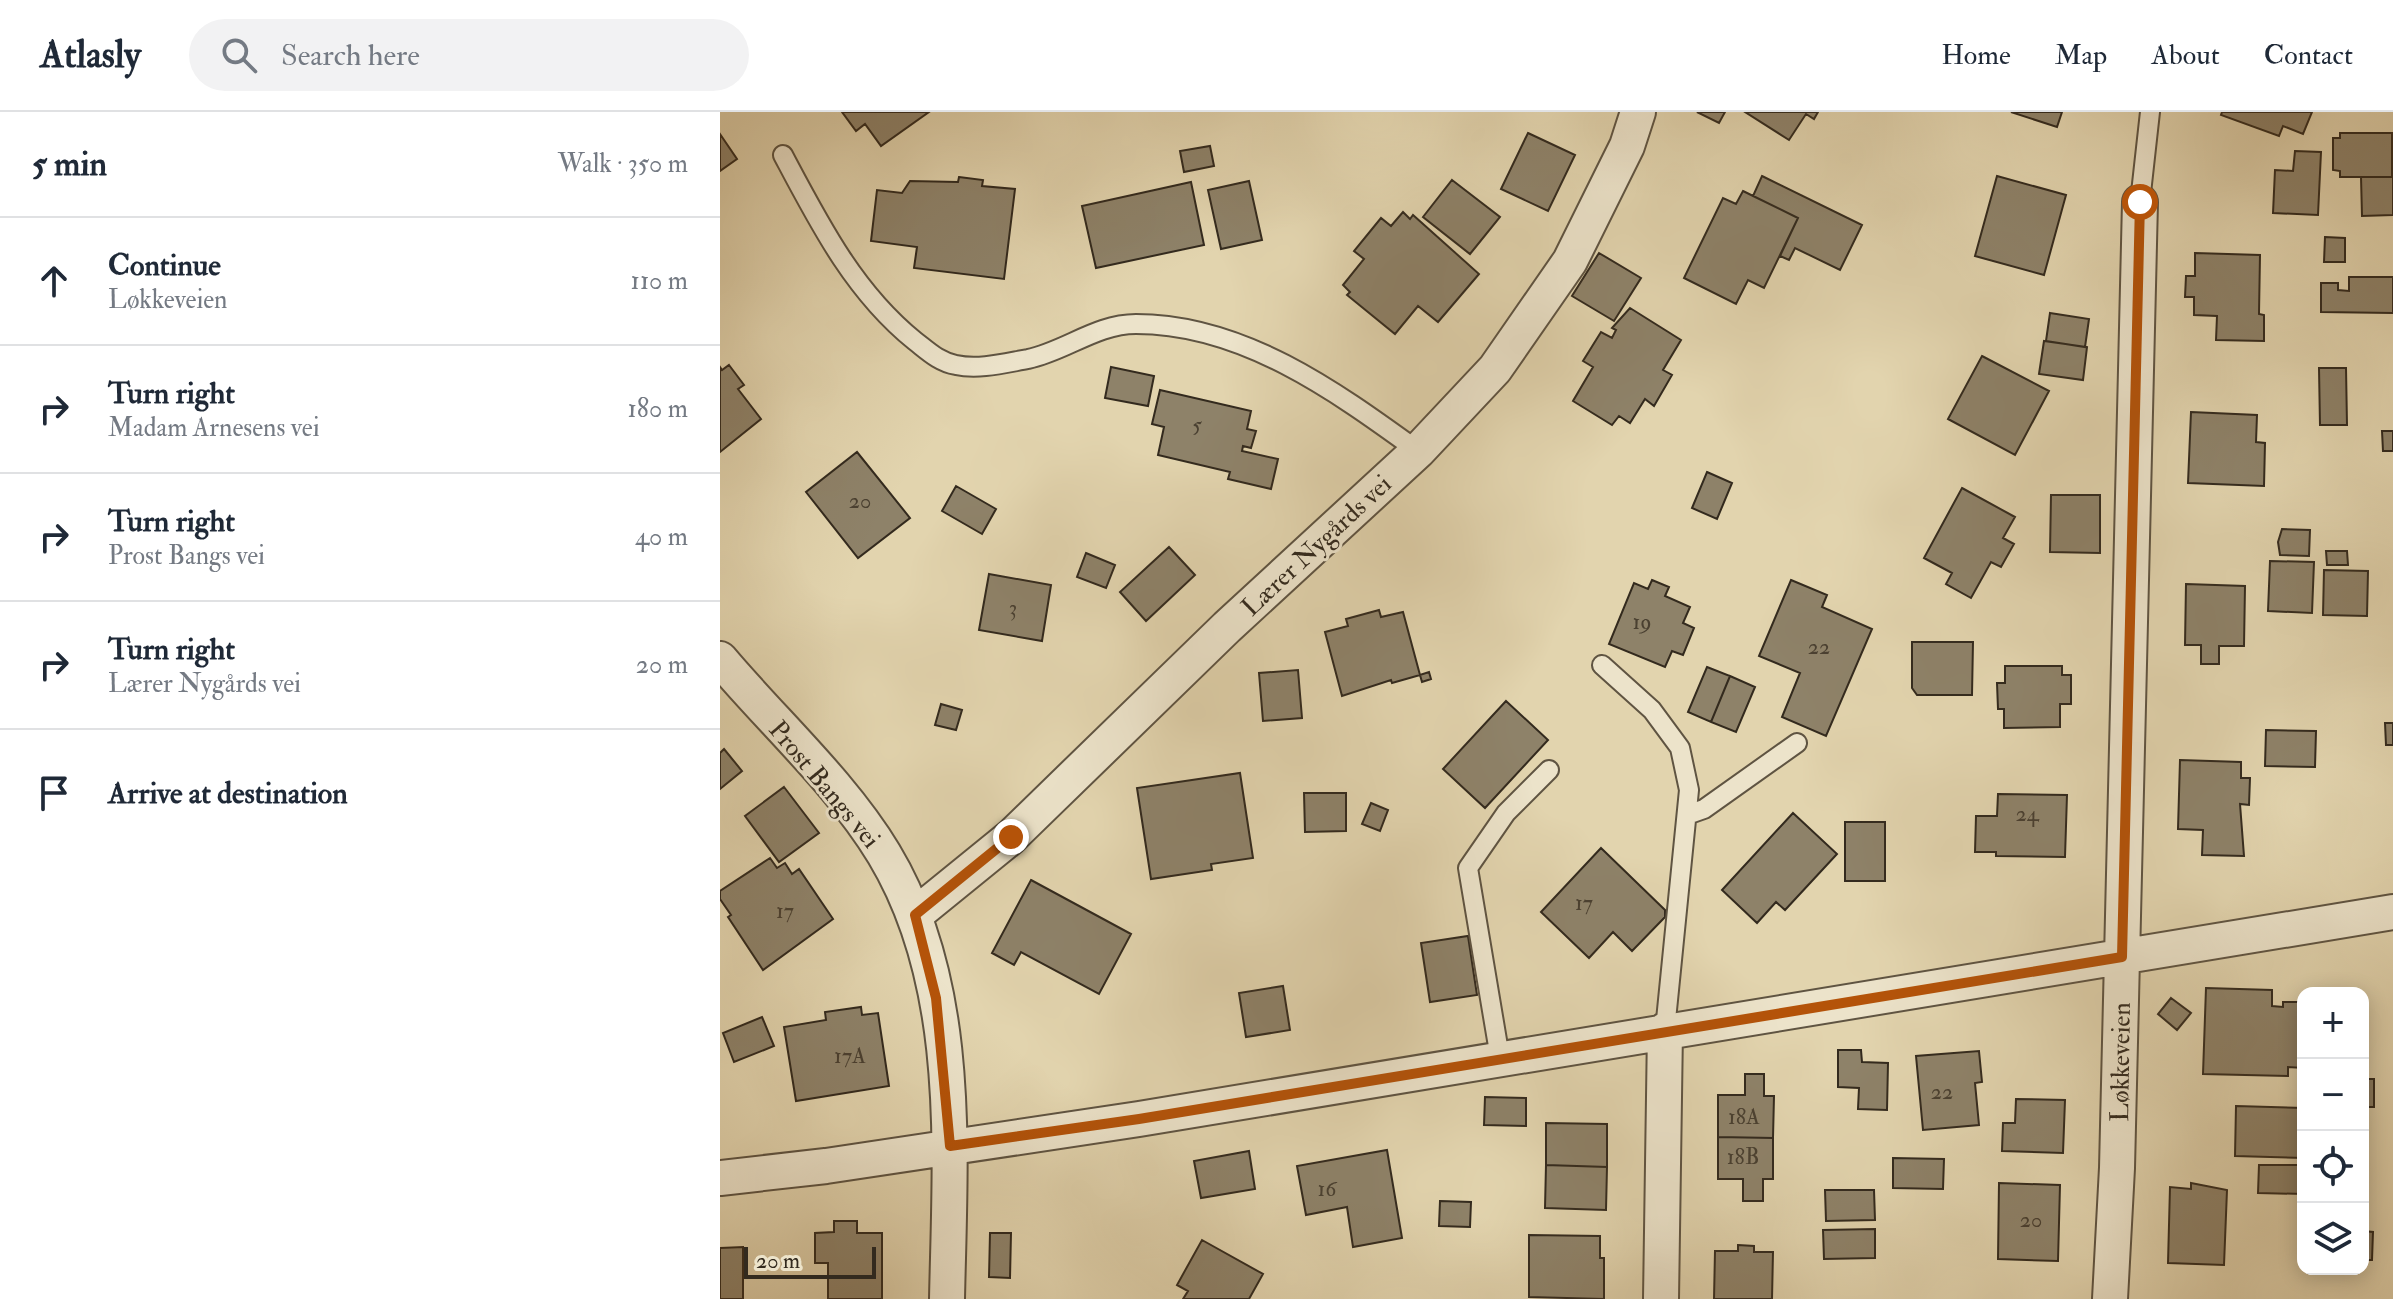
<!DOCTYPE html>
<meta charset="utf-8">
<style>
:root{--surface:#fff;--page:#f2f2f3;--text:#1f2937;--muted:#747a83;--line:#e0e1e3}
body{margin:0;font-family:"IM FELL Double Pica",serif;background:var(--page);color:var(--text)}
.controls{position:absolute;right:24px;bottom:24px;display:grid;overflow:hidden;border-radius:16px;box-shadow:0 4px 20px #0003}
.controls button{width:72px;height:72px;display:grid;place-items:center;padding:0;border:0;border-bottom:2px solid var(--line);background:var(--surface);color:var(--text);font:40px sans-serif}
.scale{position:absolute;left:24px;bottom:20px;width:132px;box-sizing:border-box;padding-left:8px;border:4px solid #332a1e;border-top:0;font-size:22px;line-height:28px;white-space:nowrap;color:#332a1e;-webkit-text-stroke:6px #ece3ca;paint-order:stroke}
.stop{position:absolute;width:24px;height:24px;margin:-18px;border:6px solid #b45309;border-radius:50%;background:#fff}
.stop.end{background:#b45309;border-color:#fff;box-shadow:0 2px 8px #0008}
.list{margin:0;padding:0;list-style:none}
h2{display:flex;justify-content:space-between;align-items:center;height:104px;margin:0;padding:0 32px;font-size:34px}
h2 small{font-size:26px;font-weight:400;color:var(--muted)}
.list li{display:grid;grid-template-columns:52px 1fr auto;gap:24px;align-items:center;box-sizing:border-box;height:128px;padding:0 32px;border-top:2px solid var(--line)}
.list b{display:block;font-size:30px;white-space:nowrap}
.list p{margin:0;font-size:26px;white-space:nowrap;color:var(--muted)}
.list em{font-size:26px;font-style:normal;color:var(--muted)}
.icon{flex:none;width:44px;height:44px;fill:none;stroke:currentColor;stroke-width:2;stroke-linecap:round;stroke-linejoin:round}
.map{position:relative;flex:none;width:1673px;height:1187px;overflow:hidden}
header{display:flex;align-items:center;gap:48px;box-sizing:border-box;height:112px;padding:0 40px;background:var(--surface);border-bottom:2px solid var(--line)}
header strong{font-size:38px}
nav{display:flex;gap:44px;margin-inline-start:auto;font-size:28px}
.search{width:560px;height:72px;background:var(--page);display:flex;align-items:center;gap:20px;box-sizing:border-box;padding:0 28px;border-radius:44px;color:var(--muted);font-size:30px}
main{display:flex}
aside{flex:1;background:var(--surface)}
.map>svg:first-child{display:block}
.building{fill:#8e8269;stroke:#332a1e;stroke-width:2}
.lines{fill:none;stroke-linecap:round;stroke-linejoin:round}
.lane-casing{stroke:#5f5442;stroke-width:22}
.street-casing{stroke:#5f5442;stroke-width:38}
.lane{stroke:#ece3ca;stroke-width:18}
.street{stroke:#ece3ca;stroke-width:34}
.route{stroke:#b45309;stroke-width:10}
.labels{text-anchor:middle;stroke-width:6;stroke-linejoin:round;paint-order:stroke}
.number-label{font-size:22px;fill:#4a4031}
.street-label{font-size:26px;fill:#332a1e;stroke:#ece3ca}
</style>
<header>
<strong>Atlasly</strong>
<div class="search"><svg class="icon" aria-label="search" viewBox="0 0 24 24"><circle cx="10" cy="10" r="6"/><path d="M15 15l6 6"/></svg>Search here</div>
<nav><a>Home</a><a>Map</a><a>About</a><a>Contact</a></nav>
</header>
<main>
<aside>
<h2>5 min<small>Walk · 350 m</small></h2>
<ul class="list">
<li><svg class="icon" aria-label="ahead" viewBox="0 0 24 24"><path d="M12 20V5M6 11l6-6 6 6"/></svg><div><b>Continue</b><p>Løkkeveien</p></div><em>110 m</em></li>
<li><svg class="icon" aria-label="right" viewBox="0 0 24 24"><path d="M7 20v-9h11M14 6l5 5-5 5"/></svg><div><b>Turn right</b><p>Madam Arnesens vei</p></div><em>180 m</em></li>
<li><svg class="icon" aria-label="right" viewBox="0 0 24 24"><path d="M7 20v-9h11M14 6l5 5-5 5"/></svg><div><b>Turn right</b><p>Prost Bangs vei</p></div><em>40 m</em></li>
<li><svg class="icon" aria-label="right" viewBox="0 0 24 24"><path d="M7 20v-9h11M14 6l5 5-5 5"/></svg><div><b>Turn right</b><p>Lærer Nygårds vei</p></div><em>20 m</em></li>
<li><svg class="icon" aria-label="arrive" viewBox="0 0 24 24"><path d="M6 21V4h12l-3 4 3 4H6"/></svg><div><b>Arrive at destination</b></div></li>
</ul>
</aside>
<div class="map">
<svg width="1673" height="1187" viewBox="0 0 1673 1187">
<rect width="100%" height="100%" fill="#e2d4ae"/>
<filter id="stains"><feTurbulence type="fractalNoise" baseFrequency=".0025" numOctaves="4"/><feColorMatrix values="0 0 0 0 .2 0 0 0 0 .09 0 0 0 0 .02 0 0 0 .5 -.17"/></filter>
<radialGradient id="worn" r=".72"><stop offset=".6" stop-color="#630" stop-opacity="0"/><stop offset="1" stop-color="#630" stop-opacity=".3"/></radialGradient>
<path class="building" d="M 122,0 L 209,0 L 161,34 L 145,12 L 136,19 Z
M 977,0 L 1005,0 L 999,11 Z
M 1025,0 L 1098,0 L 1094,7 L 1086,2 L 1069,28 Z
M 1291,0 L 1342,0 L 1337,15 Z
M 1502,0 L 1592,0 L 1583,22 L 1563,14 L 1559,24 L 1501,3 Z
M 808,21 L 855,43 L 828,99 L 781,77 Z
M 1620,21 L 1672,21 L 1672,65 L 1620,65 L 1620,59 L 1613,58 L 1613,26 L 1620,26 Z
M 0,22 L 17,47 L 0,59 Z
M 490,34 L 494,54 L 464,60 L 460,39 Z
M 1575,39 L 1601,40 L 1598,103 L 1553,101 L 1555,58 L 1573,59 Z
M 1042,64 L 1142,113 L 1120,158 L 1075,136 L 1069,148 L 1060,144 L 1078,106 L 1033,84 Z
M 1277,64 L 1346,83 L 1324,163 L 1255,144 Z
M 239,65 L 263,68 L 262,74 L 295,77 L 284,167 L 194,156 L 197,135 L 151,129 L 157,78 L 182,81 L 190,69 L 238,70 Z
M 1641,65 L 1673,65 L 1673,103 L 1642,104 Z
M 732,68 L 780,105 L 750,142 L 703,105 Z
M 529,69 L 542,128 L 501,137 L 488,78 Z
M 471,70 L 484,133 L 376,156 L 362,94 Z
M 1023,79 L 1078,106 L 1044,176 L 1028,168 L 1016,192 L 964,166 L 1003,86 L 1016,92 Z
M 683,100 L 690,107 L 693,103 L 759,162 L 718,210 L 698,194 L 675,222 L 627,183 L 630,180 L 623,173 L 644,147 L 634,139 L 661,106 L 671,114 Z
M 1605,125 L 1625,126 L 1625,150 L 1604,150 Z
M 879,141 L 921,166 L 894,209 L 852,184 Z
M 1475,141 L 1540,143 L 1539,202 L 1544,203 L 1544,229 L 1496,228 L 1497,204 L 1474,203 L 1474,185 L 1465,185 L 1466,164 L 1475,164 Z
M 1629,165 L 1673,165 L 1673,201 L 1601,200 L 1601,171 L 1618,171 L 1618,178 L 1629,179 Z
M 910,196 L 961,228 L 943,258 L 952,263 L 934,294 L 925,287 L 910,311 L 899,304 L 892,313 L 853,289 L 873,255 L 863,249 L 881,220 L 892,226 L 896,218 L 892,216 Z
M 1330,201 L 1369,207 L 1365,235 L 1326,229 Z
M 1324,229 L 1367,235 L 1363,268 L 1319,262 Z
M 1262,244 L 1329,279 L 1295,343 L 1228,307 Z
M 9,253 L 24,273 L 18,277 L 41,307 L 0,340 L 0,255 L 2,258 Z
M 391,255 L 434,264 L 428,294 L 385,286 Z
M 1599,256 L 1626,256 L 1627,313 L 1600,313 Z
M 440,278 L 531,299 L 527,317 L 536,319 L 531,336 L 523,334 L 522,339 L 558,347 L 551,377 L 508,367 L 510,360 L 438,343 L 444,315 L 432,312 Z
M 1471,300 L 1537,303 L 1536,330 L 1545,331 L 1544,374 L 1468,371 Z
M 1662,319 L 1673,319 L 1673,339 L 1663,339 Z
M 137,340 L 190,406 L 138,446 L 86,380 Z
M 987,360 L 1012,371 L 997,407 L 972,396 Z
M 236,374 L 276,397 L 262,422 L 222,399 Z
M 1242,376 L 1295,405 L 1283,426 L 1294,432 L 1281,455 L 1271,450 L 1251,486 L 1226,472 L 1232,461 L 1204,446 Z
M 1331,383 L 1380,383 L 1380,441 L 1330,440 Z
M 1562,417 L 1590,418 L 1589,444 L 1560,443 L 1558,430 Z
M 449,435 L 475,463 L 426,509 L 400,480 Z
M 1606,439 L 1627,439 L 1628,453 L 1607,453 Z
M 366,441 L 395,453 L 386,476 L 357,465 Z
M 1550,449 L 1594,450 L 1592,501 L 1548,499 Z
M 1604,458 L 1648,459 L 1647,504 L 1603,503 Z
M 269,462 L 331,473 L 322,529 L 259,518 Z
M 932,468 L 949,475 L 945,484 L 970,495 L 963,511 L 974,516 L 963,543 L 952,539 L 945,555 L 889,532 L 914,471 L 928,477 Z
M 1071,468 L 1107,483 L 1102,495 L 1152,517 L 1106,624 L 1062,605 L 1080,561 L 1039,544 Z
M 1466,472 L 1525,474 L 1524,534 L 1499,534 L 1499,552 L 1481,552 L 1481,533 L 1465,533 Z
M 659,498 L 661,505 L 683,500 L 700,563 L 709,560 L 711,567 L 702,570 L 700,563 L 672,571 L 671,568 L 622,584 L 605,520 L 628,514 L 626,507 Z
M 1192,530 L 1253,530 L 1252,583 L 1197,583 L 1192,576 Z
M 1285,554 L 1342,554 L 1342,563 L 1351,563 L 1351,592 L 1340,592 L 1340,615 L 1284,616 L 1284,597 L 1278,597 L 1277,571 L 1285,571 Z
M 987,555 L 1010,564 L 991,610 L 968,600 Z
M 578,558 L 582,606 L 543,609 L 539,561 Z
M 1010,564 L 1035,575 L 1016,620 L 991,610 Z
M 786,589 L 828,628 L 765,696 L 723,657 Z
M 221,592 L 242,598 L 236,618 L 215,613 Z
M 1665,611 L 1673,611 L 1673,633 L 1666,633 Z
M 1546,618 L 1596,619 L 1595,655 L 1545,654 Z
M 4,637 L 22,659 L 0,677 L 0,641 Z
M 1460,648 L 1521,650 L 1521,666 L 1530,666 L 1529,693 L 1520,692 L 1524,744 L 1482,743 L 1483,718 L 1458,717 Z
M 520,661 L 533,746 L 491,752 L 492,758 L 431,767 L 417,676 Z
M 64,675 L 99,721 L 59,750 L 25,704 Z
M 584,681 L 626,681 L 626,719 L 585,720 Z
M 1278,682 L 1347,683 L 1345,745 L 1276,744 L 1276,740 L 1255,740 L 1256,704 L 1277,704 Z
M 651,691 L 668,698 L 660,719 L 642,712 Z
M 1073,701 L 1117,742 L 1065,798 L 1056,790 L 1037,811 L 1002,778 Z
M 1125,710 L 1165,710 L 1165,769 L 1125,769 Z
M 881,736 L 945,798 L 945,805 L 912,839 L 893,820 L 869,846 L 821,800 Z
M 50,746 L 57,756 L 65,751 L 72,762 L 79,757 L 113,807 L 43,858 L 8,805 L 11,803 L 0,787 L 0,779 Z
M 311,768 L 411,822 L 379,882 L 301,840 L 294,853 L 272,841 Z
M 748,824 L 757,883 L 710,890 L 701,831 Z
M 563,874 L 570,918 L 526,925 L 519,881 Z
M 1486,876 L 1552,878 L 1552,894 L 1563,895 L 1563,890 L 1583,890 L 1583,956 L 1568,955 L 1568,964 L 1483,962 Z
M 1451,886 L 1471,901 L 1457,918 L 1438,902 Z
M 141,895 L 142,903 L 158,901 L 169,974 L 76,989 L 64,915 L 106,908 L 105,900 Z
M 42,905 L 54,934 L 14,950 L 3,921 Z
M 1118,938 L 1141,938 L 1142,950 L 1168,951 L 1167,998 L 1138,997 L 1139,976 L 1118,975 Z
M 1259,939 L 1262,970 L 1255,971 L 1259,1013 L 1203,1018 L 1196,944 Z
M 1025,962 L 1044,962 L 1044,984 L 1054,984 L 1053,1026 L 998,1025 L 998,983 L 1025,983 Z
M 1643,967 L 1654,967 L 1654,995 L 1643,995 Z
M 765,985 L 806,986 L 806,1014 L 764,1013 Z
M 1296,987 L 1345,988 L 1343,1041 L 1282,1039 L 1283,1011 L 1295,1011 Z
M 1516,994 L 1583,996 L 1583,1046 L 1515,1044 Z
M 826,1011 L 887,1012 L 887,1055 L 826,1053 Z
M 998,1025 L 1053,1026 L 1053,1067 L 1043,1067 L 1043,1089 L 1023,1089 L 1023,1067 L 998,1067 Z
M 667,1038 L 682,1126 L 633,1135 L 627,1095 L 586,1103 L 577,1054 Z
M 529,1039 L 535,1077 L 481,1086 L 474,1049 Z
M 1173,1046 L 1224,1047 L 1223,1077 L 1173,1076 Z
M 826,1053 L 887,1055 L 886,1098 L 825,1096 Z
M 1539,1053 L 1583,1053 L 1583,1082 L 1538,1081 Z
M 1279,1071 L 1340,1073 L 1338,1149 L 1278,1147 Z
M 1471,1071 L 1507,1078 L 1504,1153 L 1448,1151 L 1450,1075 L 1471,1077 Z
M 1105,1078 L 1154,1078 L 1155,1108 L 1106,1109 Z
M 720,1089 L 751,1090 L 750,1115 L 719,1114 Z
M 114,1109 L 137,1109 L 137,1121 L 162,1121 L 162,1187 L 108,1187 L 108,1151 L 95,1151 L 95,1121 L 114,1120 Z
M 1155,1117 L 1155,1146 L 1104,1147 L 1103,1118 Z
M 1643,1119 L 1653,1120 L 1652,1148 L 1643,1148 Z
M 270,1121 L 291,1121 L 290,1166 L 269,1165 Z
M 809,1123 L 880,1124 L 880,1146 L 884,1146 L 884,1187 L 809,1185 Z
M 482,1128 L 543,1162 L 529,1187 L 463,1187 L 468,1179 L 457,1173 Z
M 1018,1133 L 1034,1134 L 1034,1140 L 1053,1140 L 1052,1187 L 994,1187 L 995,1139 L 1018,1139 Z
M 23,1135 L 23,1187 L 0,1187 L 0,1136 Z"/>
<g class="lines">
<g class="lane-casing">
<path id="lane" d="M 63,43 C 99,111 134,180 195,229 C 208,239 219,250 236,253 C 259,258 285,251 308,247 C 346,239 376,212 416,212 C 523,212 615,279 698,339
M 1420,90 L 1430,0
M 882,553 L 932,598 L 960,636 L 969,678 L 945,918
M 967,703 L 984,697 L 1077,631
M 780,946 L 748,756 L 786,701 L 829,658"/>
</g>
<g class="street-casing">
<path id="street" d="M 0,547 C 53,610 122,672 164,742 C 243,873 230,1040 227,1187
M 195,803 L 291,725 L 507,515 L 698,339 L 775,257 L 850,149 L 907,34 L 918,0
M 0,1066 L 106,1054 L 419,1007 L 1673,800
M 941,1187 L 945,918
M 1390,1187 L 1397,1056 L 1420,90"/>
</g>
<use href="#lane" class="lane"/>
<use href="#street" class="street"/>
</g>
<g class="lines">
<path class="route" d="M 291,725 L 195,803 L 216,886 L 230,1034 L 419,1007 L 1402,845 L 1420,90"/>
</g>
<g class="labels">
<g class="number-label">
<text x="477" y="320">5</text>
<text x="140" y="396">20</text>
<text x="293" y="503">3</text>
<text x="922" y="517">19</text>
<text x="1099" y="542">22</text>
<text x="1307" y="709">24</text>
<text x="864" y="798">17</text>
<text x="65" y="806">17</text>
<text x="130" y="951">17A</text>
<text x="1222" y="987">22</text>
<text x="1024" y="1012">18A</text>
<text x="1023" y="1052">18B</text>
<text x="607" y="1084">16</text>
<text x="1311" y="1115">20</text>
</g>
<g class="street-label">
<text transform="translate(596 433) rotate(-43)" y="9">Lærer Nygårds vei</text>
<text transform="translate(105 672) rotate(50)" y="9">Prost Bangs vei</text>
<text transform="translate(1400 950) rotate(-89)" y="9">Løkkeveien</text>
</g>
</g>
<rect width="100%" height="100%" filter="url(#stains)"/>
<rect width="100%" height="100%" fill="url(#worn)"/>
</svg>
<div class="controls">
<button>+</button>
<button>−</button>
<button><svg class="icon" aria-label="locate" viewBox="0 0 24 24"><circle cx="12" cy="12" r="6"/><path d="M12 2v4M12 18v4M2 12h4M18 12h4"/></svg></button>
<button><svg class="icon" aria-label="layers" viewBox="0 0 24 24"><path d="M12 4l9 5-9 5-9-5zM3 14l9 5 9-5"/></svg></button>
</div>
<div class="scale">20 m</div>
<div class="stop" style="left:1420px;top:90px"></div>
<div class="stop end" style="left:291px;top:725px"></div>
</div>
</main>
